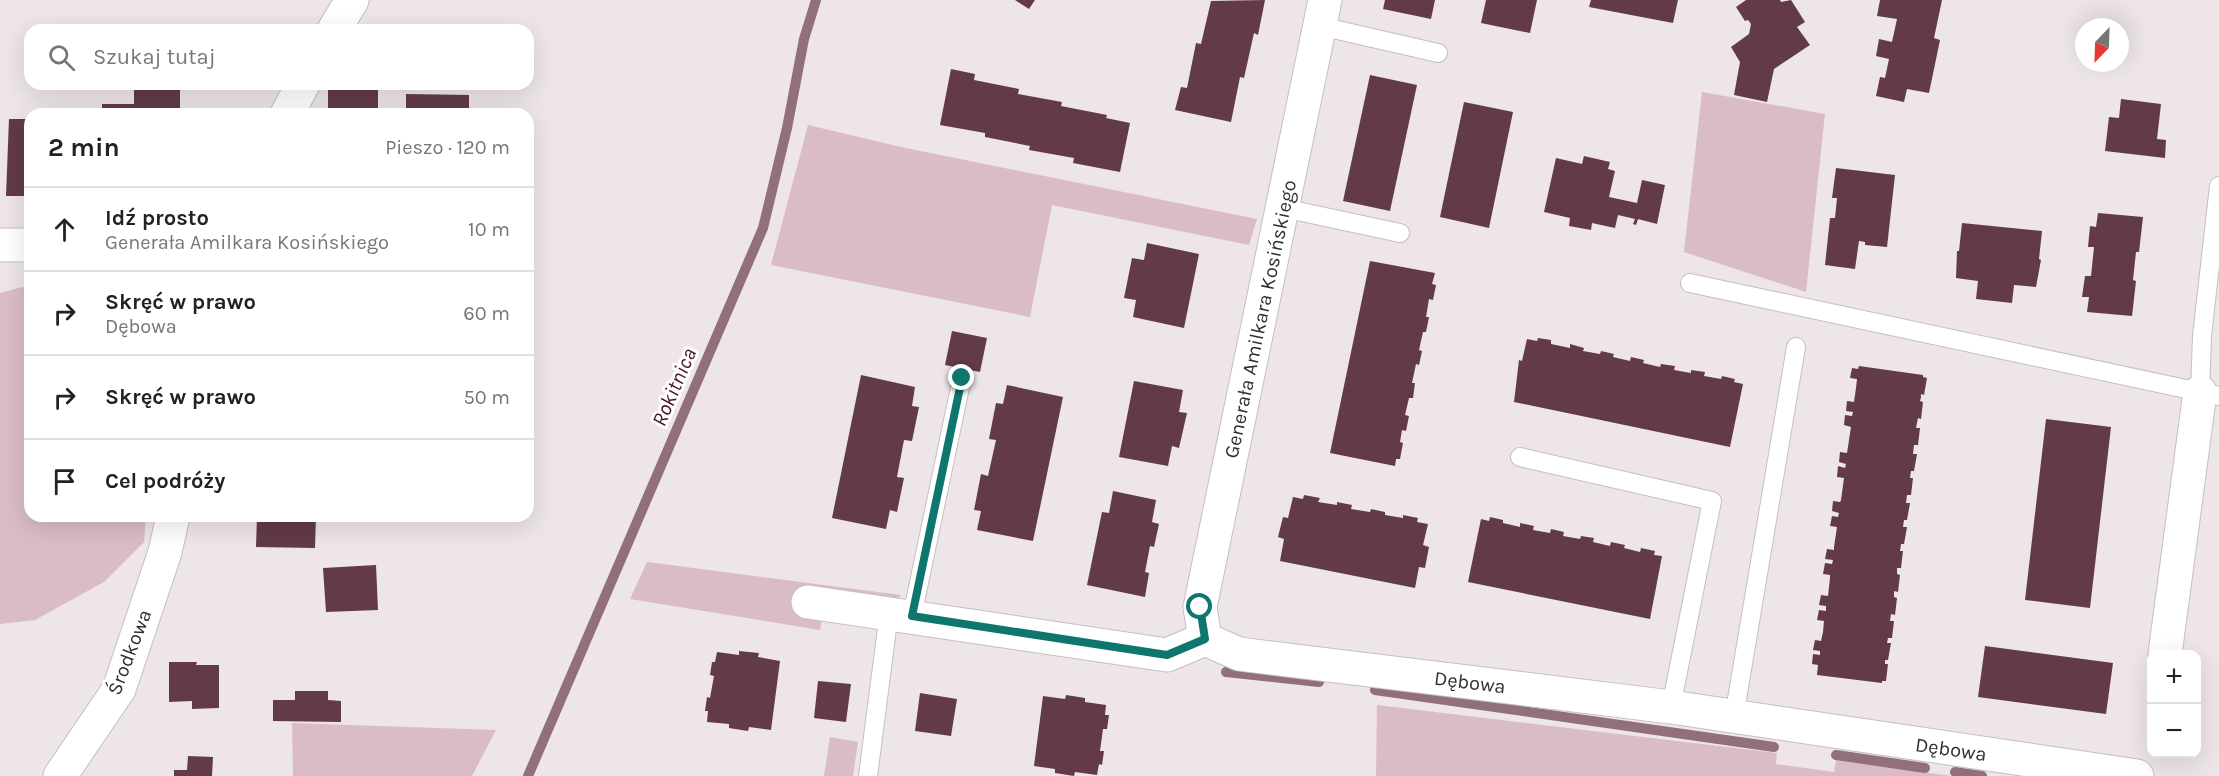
<!DOCTYPE html>
<html lang="pl">
<meta charset="utf-8">
<style>
:root{--surface:#fff;--page:#f2f2f2;--text:#222;--muted:#767676;--line:#e0e0e0}
body{margin:0;font-family:Karla,sans-serif;background:var(--page);color:var(--text)}
.controls{position:absolute;right:18px;bottom:18px;display:grid;overflow:hidden;border-radius:12px;box-shadow:0 6px 24px #0002}
.controls button{width:54px;height:54px;display:grid;place-items:center;padding:0;border:0;border-bottom:2px solid var(--line);background:var(--surface);color:var(--text);font:30px sans-serif}
.compass{position:absolute;left:2075px;top:18px;width:54px;height:54px;border-radius:50%;background:var(--surface);box-shadow:0 6px 24px #0002;rotate:203deg}
.stop{position:absolute;width:18px;height:18px;margin:-14px;border:4px solid #0f766e;border-radius:50%;background:#fff}
.stop.end{background:#0f766e;border-color:#fff;box-shadow:0 2px 6px #0008}
.list{margin:0;padding:0;list-style:none}
h2{display:flex;justify-content:space-between;align-items:center;height:78px;margin:0;padding:0 24px;font-size:26px}
h2 small{font-size:20px;font-weight:400;color:var(--muted)}
.list li{display:grid;grid-template-columns:39px 1fr auto;gap:18px;align-items:center;box-sizing:border-box;height:84px;padding:0 24px;border-top:2px solid var(--line)}
.list b{display:block;font-size:22px;white-space:nowrap}
.list p{margin:0;font-size:20px;white-space:nowrap;color:var(--muted)}
.list em{font-size:20px;font-style:normal;color:var(--muted)}
.icon{flex:none;width:33px;height:33px;fill:none;stroke:currentColor;stroke-width:2;stroke-linecap:round;stroke-linejoin:round}
.map{position:relative;flex:none;width:2219px;height:776px;overflow:hidden}
.search{position:absolute;background:var(--surface);box-shadow:0 6px 24px #0002;left:24px;top:24px;width:510px;height:66px;display:flex;align-items:center;gap:15px;box-sizing:border-box;padding:0 21px;border-radius:18px;color:var(--muted);font-size:22px}
.panel{position:absolute;background:var(--surface);box-shadow:0 6px 24px #0002;left:24px;top:108px;width:510px;height:414px;border-radius:18px}
.map>svg:first-child{display:block}
.green{fill:#dabcc6}
.lines{fill:none;stroke-linecap:round;stroke-linejoin:round}
.stream{stroke:#916f7c;stroke-width:10}
.building{fill:#623a49}
.lane-casing{stroke:#c6bec1;stroke-width:20}
.street-casing{stroke:#c6bec1;stroke-width:35}
.lane{stroke:#fff;stroke-width:18}
.street{stroke:#fff;stroke-width:33}
.route{stroke:#0f766e;stroke-width:8}
.labels{text-anchor:middle;stroke-width:6;stroke-linejoin:round;paint-order:stroke}
.street-label{font-size:20px;fill:#322f30;stroke:#fff}
.water-label{font-size:21px;font-style:italic;fill:#49112c;stroke:#fff}
</style>
<div class="map">
<svg width="2219" height="776" viewBox="0 0 2219 776">
<rect width="100%" height="100%" fill="#ede5e8"/>
<path class="green" d="M 1702,92 L 1825,114 L 1806,292 L 1684,252 Z
M 808,125 L 901,147 L 1257,219 L 1249,245 L 1052,205 L 1030,317 L 771,265 Z
M 30,285 L 30,516 L 146,516 L 144,542 L 104,582 L 35,620 L 0,624 L 0,293 Z
M 647,562 L 663,564 L 901,595 L 895,604 L 822,618 L 820,630 L 630,599 Z
M 1377,705 L 1777,753 L 1776,764 L 1834,772 L 1836,760 L 1951,776 L 1376,776 Z
M 292,723 L 496,730 L 472,776 L 293,776 Z
M 830,737 L 858,742 L 853,776 L 824,776 Z"/>
<g class="lines">
<path class="stream" d="M 1226,672 L 1319,682
M 1375,690 L 1774,747
M 1836,755 L 1925,768
M 1955,772 L 1982,776
M 528,776 L 763,228 L 787,128 L 804,39 L 816,0"/>
</g>
<path class="building" d="M 1015,0 L 1035,0 L 1029,9 Z
M 1265,0 L 1258,35 L 1254,33 L 1244,78 L 1240,77 L 1231,122 L 1175,110 L 1181,87 L 1187,88 L 1196,43 L 1201,44 L 1211,1 Z
M 1385,0 L 1435,0 L 1431,19 L 1383,9 Z
M 1486,0 L 1537,0 L 1530,33 L 1481,23 Z
M 1591,0 L 1678,0 L 1673,23 L 1589,7 Z
M 1746,0 L 1780,0 L 1781,2 L 1791,0 L 1805,22 L 1797,27 L 1810,45 L 1774,69 L 1767,102 L 1734,95 L 1740,62 L 1731,47 L 1749,34 L 1751,24 L 1748,20 L 1745,21 L 1736,7 Z
M 1880,0 L 1942,0 L 1934,38 L 1940,40 L 1929,93 L 1907,89 L 1904,102 L 1876,96 L 1880,77 L 1885,78 L 1889,59 L 1876,56 L 1879,39 L 1892,42 L 1897,19 L 1877,16 Z
M 951,69 L 975,74 L 974,80 L 1019,89 L 1018,94 L 1062,102 L 1061,106 L 1107,115 L 1106,118 L 1130,123 L 1120,172 L 1073,163 L 1074,158 L 1029,150 L 1030,146 L 985,137 L 985,133 L 940,125 Z
M 1370,75 L 1417,85 L 1390,211 L 1343,201 Z
M 328,86 L 378,86 L 378,109 L 406,109 L 406,94 L 469,95 L 469,114 L 328,114 Z
M 134,88 L 180,88 L 180,114 L 102,114 L 102,104 L 134,104 Z
M 2121,99 L 2161,104 L 2157,139 L 2166,140 L 2165,158 L 2105,151 L 2109,117 L 2119,118 Z
M 1464,102 L 1513,112 L 1489,228 L 1440,217 Z
M 9,119 L 30,119 L 30,196 L 6,196 Z
M 1584,156 L 1610,162 L 1608,169 L 1615,171 L 1609,197 L 1637,203 L 1642,180 L 1665,185 L 1657,224 L 1638,219 L 1636,225 L 1633,224 L 1635,219 L 1618,215 L 1615,228 L 1592,223 L 1591,230 L 1569,226 L 1570,218 L 1544,212 L 1556,158 L 1582,164 Z
M 1836,168 L 1895,175 L 1887,247 L 1865,245 L 1865,242 L 1859,241 L 1855,269 L 1825,265 L 1830,218 L 1835,218 L 1837,198 L 1832,198 Z
M 2098,213 L 2143,217 L 2139,252 L 2136,252 L 2133,280 L 2136,281 L 2132,316 L 2087,312 L 2089,297 L 2082,297 L 2085,276 L 2091,276 L 2094,247 L 2088,247 L 2090,226 L 2096,227 Z
M 1962,223 L 2042,231 L 2039,259 L 2041,260 L 2036,287 L 2014,285 L 2012,303 L 1976,299 L 1978,281 L 1956,278 L 1957,251 L 1959,251 Z
M 1147,243 L 1199,254 L 1184,328 L 1133,317 L 1136,300 L 1124,298 L 1132,258 L 1144,260 Z
M 1370,261 L 1435,273 L 1432,284 L 1436,285 L 1433,300 L 1429,299 L 1426,317 L 1429,317 L 1426,332 L 1423,332 L 1419,350 L 1422,351 L 1419,365 L 1416,364 L 1412,383 L 1415,383 L 1413,398 L 1409,398 L 1405,415 L 1409,416 L 1406,431 L 1402,430 L 1400,442 L 1403,443 L 1400,459 L 1396,459 L 1395,466 L 1330,453 Z
M 952,331 L 987,338 L 980,372 L 945,365 Z
M 1538,338 L 1551,340 L 1551,344 L 1570,348 L 1570,344 L 1584,348 L 1583,351 L 1600,354 L 1601,351 L 1614,354 L 1613,357 L 1630,361 L 1631,357 L 1644,360 L 1643,363 L 1660,367 L 1661,364 L 1675,366 L 1674,370 L 1691,373 L 1691,370 L 1705,372 L 1704,376 L 1721,379 L 1722,376 L 1735,379 L 1734,382 L 1743,384 L 1730,447 L 1514,402 L 1519,360 L 1522,361 L 1527,339 L 1537,341 Z
M 1859,366 L 1923,375 L 1923,377 L 1927,378 L 1924,395 L 1921,394 L 1921,397 L 1920,401 L 1923,402 L 1921,419 L 1918,418 L 1916,428 L 1920,428 L 1918,445 L 1914,445 L 1913,454 L 1917,454 L 1914,471 L 1911,471 L 1910,478 L 1913,478 L 1911,495 L 1907,495 L 1906,503 L 1910,503 L 1907,520 L 1904,520 L 1903,527 L 1907,527 L 1904,544 L 1901,544 L 1900,551 L 1903,551 L 1901,568 L 1897,568 L 1897,574 L 1900,575 L 1898,592 L 1894,591 L 1894,597 L 1897,598 L 1895,615 L 1891,614 L 1890,621 L 1894,621 L 1892,638 L 1888,638 L 1887,643 L 1891,643 L 1888,660 L 1885,660 L 1885,664 L 1888,664 L 1886,681 L 1882,681 L 1882,683 L 1817,675 L 1818,665 L 1812,664 L 1813,654 L 1820,655 L 1820,651 L 1813,650 L 1815,640 L 1821,641 L 1823,632 L 1824,621 L 1817,620 L 1819,610 L 1826,611 L 1826,606 L 1819,605 L 1821,595 L 1828,596 L 1830,578 L 1830,575 L 1823,574 L 1825,563 L 1832,564 L 1833,560 L 1825,559 L 1827,549 L 1834,550 L 1834,547 L 1837,527 L 1830,526 L 1832,516 L 1838,517 L 1839,513 L 1832,511 L 1833,501 L 1840,502 L 1841,500 L 1844,478 L 1837,477 L 1838,466 L 1845,468 L 1846,464 L 1839,462 L 1840,452 L 1847,453 L 1851,427 L 1844,425 L 1845,415 L 1852,416 L 1853,412 L 1846,411 L 1847,401 L 1854,402 L 1856,388 L 1857,379 L 1850,378 L 1852,368 L 1858,369 Z
M 861,375 L 915,387 L 912,406 L 919,407 L 912,441 L 904,440 L 897,477 L 904,478 L 897,512 L 890,510 L 886,529 L 832,518 Z
M 1134,381 L 1183,390 L 1179,412 L 1187,413 L 1179,448 L 1172,446 L 1168,466 L 1119,457 Z
M 1007,385 L 1063,397 L 1033,541 L 977,530 L 981,511 L 974,510 L 981,474 L 988,476 L 996,440 L 989,439 L 996,403 L 1003,404 Z
M 2046,419 L 2111,427 L 2090,608 L 2025,600 Z
M 1113,491 L 1156,500 L 1152,522 L 1159,524 L 1154,547 L 1150,546 L 1145,572 L 1149,573 L 1145,597 L 1087,585 L 1102,512 L 1109,513 Z
M 1304,495 L 1320,498 L 1318,502 L 1337,505 L 1337,502 L 1352,505 L 1351,509 L 1370,512 L 1371,509 L 1385,512 L 1385,515 L 1403,518 L 1403,515 L 1418,518 L 1417,522 L 1428,524 L 1423,545 L 1429,547 L 1425,568 L 1419,567 L 1415,588 L 1280,561 L 1284,539 L 1278,537 L 1283,517 L 1288,518 L 1293,497 L 1303,499 Z
M 257,516 L 316,516 L 315,548 L 256,547 Z
M 1490,517 L 1503,520 L 1503,523 L 1520,527 L 1520,523 L 1534,526 L 1533,530 L 1550,533 L 1551,529 L 1564,532 L 1563,536 L 1580,539 L 1581,536 L 1594,538 L 1593,542 L 1610,546 L 1611,542 L 1625,545 L 1624,548 L 1640,552 L 1641,548 L 1655,551 L 1654,555 L 1662,556 L 1650,619 L 1468,582 L 1481,519 L 1489,521 Z
M 376,565 L 378,610 L 326,612 L 323,568 Z
M 1985,646 L 2113,663 L 2106,714 L 1978,697 Z
M 739,651 L 759,653 L 758,657 L 780,661 L 771,730 L 749,727 L 748,731 L 729,728 L 729,724 L 707,722 L 708,711 L 705,711 L 707,697 L 710,698 L 714,676 L 710,675 L 712,662 L 715,662 L 717,652 L 739,655 Z
M 169,662 L 197,662 L 196,665 L 219,665 L 219,708 L 192,709 L 192,701 L 169,702 Z
M 818,681 L 851,684 L 846,722 L 814,718 Z
M 295,691 L 328,691 L 328,700 L 341,701 L 341,722 L 273,721 L 273,700 L 295,700 Z
M 920,693 L 957,699 L 951,736 L 915,731 Z
M 1066,695 L 1085,698 L 1085,702 L 1106,705 L 1105,715 L 1109,715 L 1107,729 L 1103,729 L 1100,751 L 1104,751 L 1102,765 L 1099,764 L 1097,775 L 1075,772 L 1074,776 L 1055,773 L 1055,769 L 1034,766 L 1043,696 L 1065,699 Z
M 188,756 L 213,757 L 212,776 L 174,776 L 174,770 L 187,770 Z"/>
<g class="lines">
<g class="lane-casing">
<path id="lane" d="M 1320,26 L 1438,53
M 2219,186 L 2202,336 L 2200,392 L 2219,396
M 1283,208 L 1400,233
M 1690,283 L 2200,392
M 1520,457 L 1712,501 L 1671,707
M 912,616 L 962,378
M 1734,717 L 1796,347
M 868,776 L 889,613"/>
</g>
<g class="street-casing">
<path id="street" d="M 334,30 L 352,0
M 287,114 L 303,84
M 0,245 L 30,245
M 808,602 L 1167,655 L 1205,639 L 1239,654 L 1671,707 L 2137,776
M 1205,639 L 1200,607 L 1325,0
M 2165,654 L 2200,392
M 60,776 L 119,689 L 165,552 L 173,516"/>
</g>
<use href="#lane" class="lane"/>
<use href="#street" class="street"/>
</g>
<g class="lines">
<path class="route" d="M 962,378 L 912,616 L 1167,655 L 1205,639 L 1200,607"/>
</g>
<g class="labels">
<g class="street-label">
<text transform="translate(1260 319) rotate(-78)" y="7">Generała Amilkara Kosińskiego</text>
<text transform="translate(129 652) rotate(-69)" y="7">Środkowa</text>
<text transform="translate(1470 682) rotate(7)" y="7">Dębowa</text>
<text transform="translate(1951 749) rotate(8)" y="7">Dębowa</text>
</g>
<g class="water-label">
<text transform="translate(674 387) rotate(-67)" y="7">Rokitnica</text>
</g>
</g>
</svg>
<div class="controls">
<button>+</button>
<button>−</button>
</div>
<svg class="compass" viewBox="-18 -18 36 36"><path d="M0-13l5 13h-10z" fill="#e53935"/><path d="M0 13l5-13h-10z" fill="#767676"/></svg>
<div class="stop" style="left:1200px;top:607px"></div>
<div class="stop end" style="left:962px;top:378px"></div>
<div class="search"><svg class="icon" aria-label="search" viewBox="0 0 24 24"><circle cx="10" cy="10" r="6"/><path d="M15 15l6 6"/></svg>Szukaj tutaj</div>
<section class="panel">
<h2>2 min<small>Pieszo · 120 m</small></h2>
<ul class="list">
<li><svg class="icon" aria-label="ahead" viewBox="0 0 24 24"><path d="M12 20V5M6 11l6-6 6 6"/></svg><div><b>Idź prosto</b><p>Generała Amilkara Kosińskiego</p></div><em>10 m</em></li>
<li><svg class="icon" aria-label="right" viewBox="0 0 24 24"><path d="M7 20v-9h11M14 6l5 5-5 5"/></svg><div><b>Skręć w prawo</b><p>Dębowa</p></div><em>60 m</em></li>
<li><svg class="icon" aria-label="right" viewBox="0 0 24 24"><path d="M7 20v-9h11M14 6l5 5-5 5"/></svg><div><b>Skręć w prawo</b></div><em>50 m</em></li>
<li><svg class="icon" aria-label="arrive" viewBox="0 0 24 24"><path d="M6 21V4h12l-3 4 3 4H6"/></svg><div><b>Cel podróży</b></div></li>
</ul>
</section>
</div>
